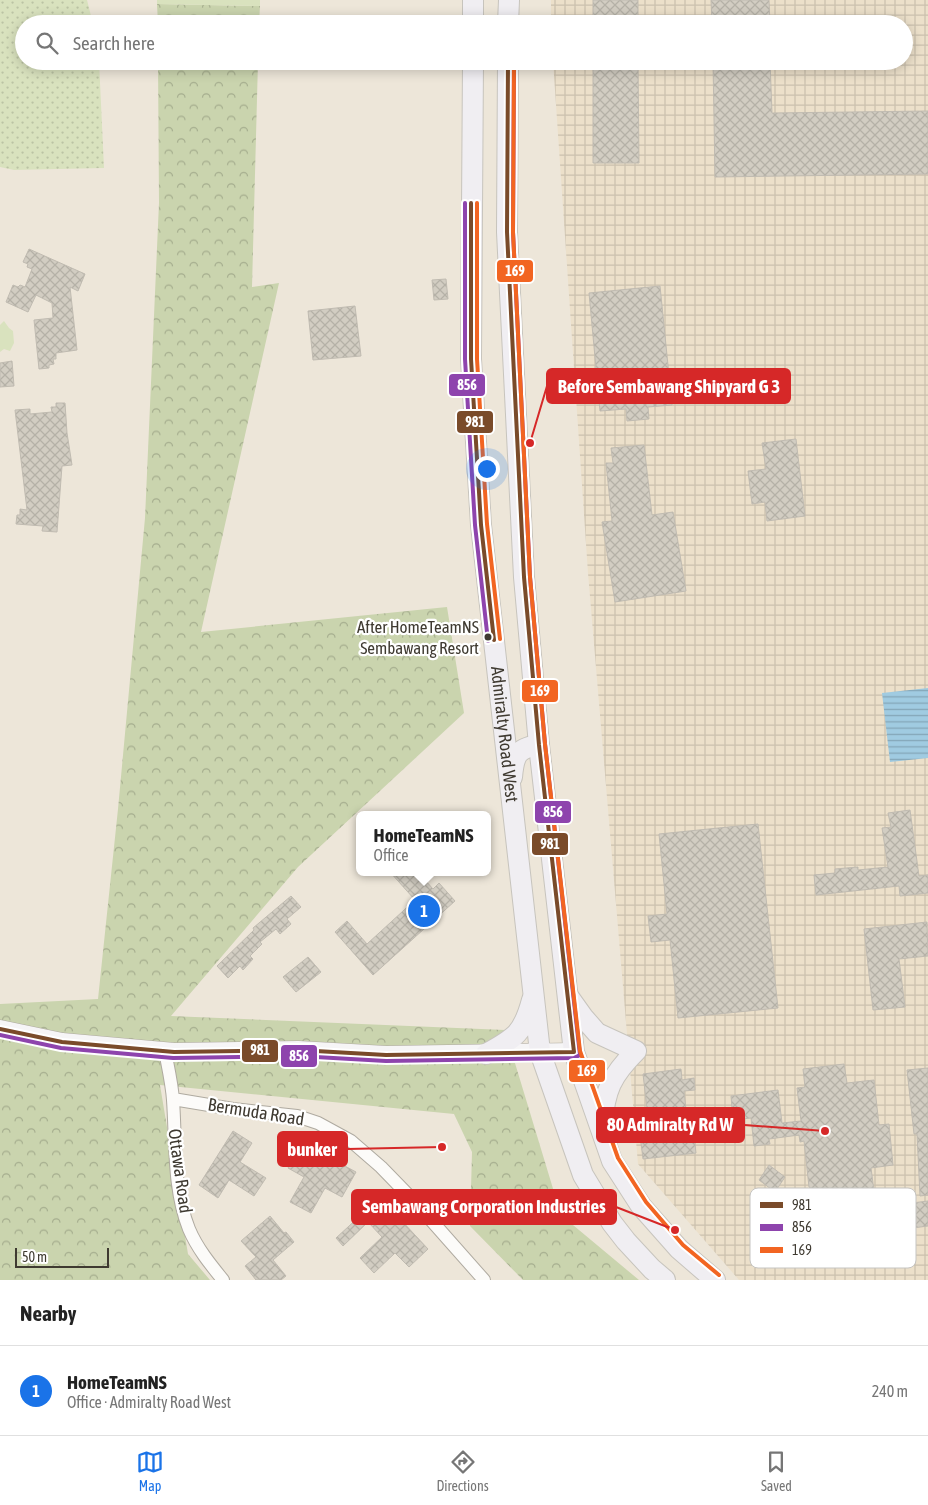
<!DOCTYPE html>
<meta charset="utf-8">
<style>
:root{--surface:#fff;--page:#f2f2f2;--text:#222;--muted:#767676;--line:#e0e0e0;--accent:#1a73e8}
body{margin:0;font-family:"Asap Condensed",sans-serif;background:var(--page);color:var(--text)}
.scale{position:absolute;left:15px;bottom:12px;width:94px;box-sizing:border-box;padding-left:5px;border:2px solid #3f3a31;border-top:0;font-size:14px;line-height:18px;white-space:nowrap;color:#3f3a31;-webkit-text-stroke:4px #fff;paint-order:stroke}
.you{position:absolute;left:486px;top:468px;width:18px;height:18px;margin:-12px;border:4px solid #fff;border-radius:50%;background:#1a73e8;box-shadow:0 0 0 8px #1a73e833}
.badge{display:grid;place-items:center;width:32px;height:32px;border-radius:50%;background:var(--accent);color:#fff;font-size:16px;font-weight:700}
.pin{position:absolute;translate:-50% -50%;border:2px solid #fff;box-shadow:0 1px 5px #0006}
.popup{position:absolute;left:356px;top:811px;width:135px;height:65px;box-sizing:border-box;display:grid;place-content:center;border-radius:8px;background:var(--surface);filter:drop-shadow(0 1px 4px #0005);font-size:16px;white-space:nowrap;color:var(--muted)}
.popup b{font-size:19px;color:var(--text)}
.popup::after{content:'';position:absolute;left:50%;top:100%;margin-left:-10px;border:10px solid transparent;border-top-color:var(--surface)}
.list{margin:0;padding:0;list-style:none}
h2{display:flex;justify-content:space-between;align-items:center;height:65px;margin:0;padding:0 20px;font-size:21px}
h2 small{font-size:16px;font-weight:400;color:var(--muted)}
.list li{display:grid;grid-template-columns:32px 1fr auto;gap:15px;align-items:center;box-sizing:border-box;height:90px;padding:0 20px;border-top:1px solid var(--line)}
.list b{display:block;font-size:19px;white-space:nowrap}
.list p{margin:0;font-size:16px;white-space:nowrap;color:var(--muted)}
.list em{font-size:16px;font-style:normal;color:var(--muted)}
.icon{flex:none;width:28px;height:28px;fill:none;stroke:currentColor;stroke-width:2;stroke-linecap:round;stroke-linejoin:round}
.map{position:relative;flex:none;width:928px;height:1280px;overflow:hidden}
.search{position:absolute;background:var(--surface);box-shadow:0 2px 12px #0003;left:15px;right:15px;top:15px;height:55px;display:flex;align-items:center;gap:12px;box-sizing:border-box;padding:0 18px;border-radius:28px;color:var(--muted);font-size:19px}
.sheet{height:155px;background:var(--surface)}
nav{display:flex;justify-content:space-around;align-items:center;box-sizing:border-box;height:70px;border-top:1px solid var(--line);background:var(--surface);font-size:14px;color:var(--muted)}
nav a{display:grid;justify-items:center;gap:2px}
nav .on{color:var(--accent)}
.map>svg:first-child{display:block}
.industrial{fill:url(#industrial-grid)}
.grass{fill:url(#grass-dots)}
.forest{fill:url(#forest-crowns)}
.green{fill:#d9e2be}
.water{fill:url(#water-rules)}
.building{fill:url(#building-cross-hatch);stroke:#c0bbb1}
.lines{fill:none;stroke-linecap:round;stroke-linejoin:round}
.minor-casing{stroke:#afaaa0;stroke-width:14}
.secondary-casing{stroke:#afaaa0;stroke-width:19}
.primary-casing{stroke:#c7c4bd;stroke-width:22}
.minor{stroke:#fcfbf9;stroke-width:12}
.secondary{stroke:#f6f5f6;stroke-width:18}
.primary{stroke:#f0eef2;stroke-width:20}
.bus-1-casing{stroke:#fff;stroke-width:8}
.bus-2-casing{stroke:#fff;stroke-width:8}
.bus-3-casing{stroke:#fff;stroke-width:8}
.bus-1{stroke:#7a4b2a;stroke-width:4}
.bus-2{stroke:#8e44ad;stroke-width:4}
.bus-3{stroke:#f26522;stroke-width:4}
.bus-dot{fill:#3f3a31;stroke:#fff;stroke-width:2}
.labels{text-anchor:middle;stroke-width:4.5;stroke-linejoin:round;paint-order:stroke}
.bus-label{font-size:17px;fill:#3f3a31;stroke:#fff;text-anchor:end}
.street-label{font-size:18px;fill:#3f3a31;stroke:#fff}
.key{fill:#fff;stroke:#c5c4c1;stroke-width:1}
.key-label{font-size:14px;fill:#3f3a31}
.leader{fill:none;stroke:#d62828;stroke-width:2}
.callout-dot{fill:#d62828;stroke:#fff;stroke-width:2}
.callout{fill:#d62828;stroke:#d62828;stroke-width:2}
.callout-label{font-size:19px;text-anchor:middle;font-weight:bold;fill:#fff}
.line-badge{stroke:#fff;stroke-width:2}
.badge-label{font-size:14px;text-anchor:middle;font-weight:bold;fill:#fff}
</style>
<div class="map">
<svg width="928" height="1280" viewBox="0 0 928 1280">
<defs>
<pattern id="industrial-grid" width="8" height="8" patternUnits="userSpaceOnUse" patternTransform="scale(1.25)"><rect width="8" height="8" fill="#ece0ca"/><path d="M0 4h8M4 0v8" fill="none" stroke="#cbc1ae"/></pattern>
<pattern id="grass-dots" width="8" height="8" patternUnits="userSpaceOnUse" patternTransform="scale(1.25)"><rect width="8" height="8" fill="#d9e2be"/><path d="M2 2h.1M6 6h.1" fill="none" stroke="#bbc3a4" stroke-width="1.8" stroke-linecap="round"/></pattern>
<pattern id="forest-crowns" width="20" height="18" patternUnits="userSpaceOnUse" patternTransform="scale(1.25)"><rect width="20" height="18" fill="#cad4ae"/><path d="M2 6a3 3 0 1 1 6 0M12 15a3 3 0 1 1 6 0" fill="none" stroke="#a5ad8e"/></pattern>
<pattern id="water-rules" width="6" height="5" patternUnits="userSpaceOnUse" patternTransform="scale(1.25)"><rect width="6" height="5" fill="#a0cbe1"/><path d="M0 2.5h6" fill="none" stroke="#84a6b7"/></pattern>
<pattern id="building-cross-hatch" width="8" height="8" patternUnits="userSpaceOnUse" patternTransform="scale(1.25)"><rect width="8" height="8" fill="#d2cdc2"/><path d="M0 0l8 8M0 8l8-8" fill="none" stroke="#b5b1a7"/></pattern>
</defs>
<rect width="100%" height="100%" fill="#ede6d9"/>
<path class="industrial" d="M 551,0 L 928,0 L 928,1280 L 739,1280 L 638,1164 L 588,573 L 553,61 L 904,61 L 904,24 L 551,24 Z"/>
<path class="grass" d="M 0,0 L 87,0 L 93,24 L 24,24 L 24,61 L 99,61 L 104,168 L 14,170 L 0,167 Z"/>
<path class="forest" d="M 157,4 L 260,6 L 259,24 L 158,24 Z
M 158,61 L 258,61 L 252,287 L 279,283 L 201,632 L 447,607 L 464,713 L 298,867 L 171,1016 L 505,1030 L 561,1215 L 639,1280 L 523,1280 L 470,1226 L 472,1152 L 454,1114 L 160,1085 L 188,1254 L 210,1280 L 0,1280 L 0,1004 L 98,999 L 118,809 L 145,518 L 159,203 Z"/>
<path class="green" d="M 157,0 L 260,0 L 260,6 L 157,4 Z
M 4,321 L 9,328 L 13,331 L 14,343 L 10,351 L 4,349 L 0,352 L 0,325 Z"/>
<path class="water" d="M 928,688 L 928,758 L 890,762 L 882,693 Z"/>
<path class="building" d="M 593,0 L 638,0 L 638,24 L 593,24 Z
M 711,0 L 769,0 L 770,24 L 712,24 Z
M 593,61 L 638,61 L 639,163 L 593,163 Z
M 713,61 L 770,61 L 772,113 L 928,111 L 928,174 L 715,177 Z
M 29,249 L 85,274 L 78,291 L 70,287 L 77,350 L 56,353 L 56,359 L 53,359 L 54,364 L 49,365 L 49,368 L 39,369 L 34,320 L 53,318 L 52,303 L 36,295 L 28,312 L 6,302 L 13,285 L 18,287 L 20,285 L 25,287 L 32,269 L 27,267 L 28,264 L 23,262 Z
M 446,279 L 448,299 L 434,300 L 432,280 Z
M 660,286 L 672,405 L 648,407 L 649,419 L 627,421 L 626,409 L 600,411 L 589,293 Z
M 355,306 L 361,356 L 313,360 L 308,311 Z
M 12,361 L 14,386 L 0,387 L 0,363 Z
M 56,403 L 65,403 L 67,433 L 72,465 L 62,466 L 57,532 L 42,531 L 43,526 L 16,524 L 17,515 L 20,515 L 20,509 L 27,510 L 15,410 L 30,409 L 30,414 L 52,412 L 51,407 L 56,407 Z
M 796,439 L 805,516 L 767,521 L 765,502 L 752,504 L 748,471 L 766,469 L 762,443 Z
M 644,445 L 652,515 L 673,512 L 686,591 L 615,602 L 602,522 L 612,521 L 606,463 L 613,463 L 611,448 Z
M 910,810 L 919,876 L 928,875 L 928,893 L 900,896 L 899,886 L 816,895 L 814,875 L 835,873 L 835,869 L 858,867 L 858,870 L 888,867 L 882,828 L 891,827 L 888,813 Z
M 758,824 L 778,1008 L 678,1018 L 670,940 L 651,942 L 648,916 L 667,914 L 659,834 Z
M 390,872 L 418,872 L 433,889 L 439,883 L 455,901 L 373,975 L 335,932 L 347,921 L 367,944 L 415,900 Z
M 291,896 L 301,907 L 287,919 L 291,924 L 280,934 L 276,929 L 260,942 L 262,944 L 250,956 L 253,959 L 243,970 L 240,966 L 228,978 L 217,966 L 254,930 L 253,928 Z
M 927,922 L 928,956 L 899,959 L 905,1007 L 873,1010 L 864,929 Z
M 308,957 L 321,972 L 296,992 L 283,977 Z
M 844,1064 L 847,1083 L 874,1080 L 879,1125 L 889,1124 L 893,1165 L 871,1168 L 876,1206 L 842,1209 L 809,1187 L 804,1141 L 800,1142 L 799,1135 L 769,1139 L 770,1144 L 754,1146 L 751,1118 L 733,1120 L 731,1096 L 778,1090 L 782,1123 L 801,1121 L 797,1088 L 805,1087 L 803,1069 Z
M 928,1068 L 928,1195 L 920,1196 L 917,1134 L 914,1134 L 907,1070 Z
M 681,1069 L 682,1080 L 694,1078 L 695,1090 L 684,1091 L 687,1119 L 692,1119 L 696,1153 L 643,1159 L 639,1127 L 649,1126 L 643,1074 Z
M 233,1131 L 252,1143 L 240,1162 L 266,1178 L 254,1196 L 229,1180 L 218,1198 L 199,1185 Z
M 302,1143 L 356,1172 L 342,1197 L 325,1188 L 311,1213 L 290,1202 L 304,1177 L 288,1168 Z
M 769,1165 L 785,1177 L 775,1192 L 759,1180 Z
M 928,1201 L 928,1226 L 882,1232 L 879,1207 Z
M 374,1203 L 382,1212 L 388,1206 L 428,1249 L 409,1267 L 395,1253 L 374,1273 L 360,1258 L 382,1237 L 368,1222 L 343,1246 L 336,1238 Z
M 270,1216 L 284,1233 L 286,1232 L 294,1242 L 273,1260 L 286,1276 L 281,1280 L 256,1280 L 245,1266 L 256,1257 L 241,1241 Z"/>
<g class="lines">
<g class="minor-casing">
<path id="minor" d="M 165,1051 C 168,1067 172,1084 173,1100 C 176,1143 173,1189 189,1229 C 197,1248 210,1264 223,1280
M 173,1099 L 233,1109 L 297,1116 L 318,1123 L 351,1141 L 381,1167 L 415,1202 L 484,1280"/>
</g>
<g class="secondary-casing">
<path id="secondary" d="M 0,1029 L 62,1042 L 174,1052 L 298,1050 L 386,1055 L 574,1052"/>
</g>
<g class="primary-casing">
<g id="primary">
<path d="M 473,0 L 473,24"/>
<path d="M 508,24 L 509,0"/>
<path id="s1" d="M 473,61 L 471,359 L 481,525 L 540,1052 L 583,1175 L 612,1223 L 626,1241 L 652,1269 L 665,1280"/>
<path d="M 508,61 L 507,232 L 524,577 L 539,745 L 574,1052 L 612,1161 L 641,1206 L 679,1249 L 715,1280"/>
<path d="M 512,777 C 514,755 517,748 539,745"/>
<path d="M 568,996 L 583,1017 L 597,1033 L 636,1051 C 611,1076 605,1090 602,1124"/>
<path d="M 486,1054 C 515,1038 523,1034 532,1000"/>
</g>
</g>
<use href="#minor" class="minor"/>
<use href="#secondary" class="secondary"/>
<use href="#primary" class="primary"/>
<g class="bus-1-casing">
<path id="bus-1" d="M 471,203 L 471,359 L 481,525 L 494,640
M 0,1029 L 62,1042 L 174,1052 L 298,1050 L 386,1055 L 574,1052 L 539,745 L 524,577 L 507,232 L 508,61"/>
</g>
<g class="bus-2-casing">
<path id="bus-2" d="M 465,203 L 465,359 L 475,525 L 488,641
M 0,1035 L 61,1048 L 173,1058 L 298,1056 L 386,1061 L 574,1058 L 580,1055 L 545,744 L 530,577 L 513,232 L 514,61"/>
</g>
<g class="bus-3-casing">
<path id="bus-3" d="M 514,61 L 513,232 L 530,577 L 545,744 L 580,1051 L 618,1158 L 646,1202 L 683,1245 L 719,1275
M 477,203 L 477,359 L 487,524 L 500,639"/>
</g>
<use href="#bus-1" class="bus-1"/>
<use href="#bus-2" class="bus-2"/>
<use href="#bus-3" class="bus-3"/>
</g>
<circle class="bus-dot" cx="488" cy="637" r="4.5"/>
<g class="labels">
<g class="bus-label">
<text x="479" y="633">After HomeTeamNS<tspan x="479" dy="21">Sembawang Resort</tspan></text>
</g>
<g class="street-label">
<text dy="6" stroke="none"><textPath href="#s1" startOffset="675">Admiralty Road West</textPath></text>
<text transform="translate(256 1112) rotate(9)" y="6">Bermuda Road</text>
<text transform="translate(180 1171) rotate(82)" y="6">Ottawa Road</text>
</g>
</g>
<rect x="750" y="1188" width="166" height="80" rx="8" class="key"/>
<rect x="760" y="1202" width="23" height="6" fill="#7a4b2a"/>
<rect x="760" y="1224" width="23" height="7" fill="#8e44ad"/>
<rect x="760" y="1247" width="23" height="6" fill="#f26522"/>
<g class="key-label">
<text x="792" y="1210">981</text>
<text x="792" y="1232">856</text>
<text x="792" y="1255">169</text>
</g>
<path class="leader" d="M530 443L547 386M825 1131L744 1125M442 1147L347 1149M675 1230L616 1207"/>
<g class="callout-dot">
<circle cx="530" cy="443" r="5"/>
<circle cx="825" cy="1131" r="5"/>
<circle cx="442" cy="1147" r="5"/>
<circle cx="675" cy="1230" r="5"/>
</g>
<g class="callout">
<rect x="547" y="369" width="243" height="34" rx="5"/>
<rect x="597" y="1108" width="147" height="34" rx="5"/>
<rect x="278" y="1132" width="69" height="34" rx="5"/>
<rect x="352" y="1190" width="264" height="34" rx="5"/>
</g>
<g class="callout-label">
<text x="669" y="393">Before Sembawang Shipyard G 3</text>
<text x="670" y="1131">80 Admiralty Rd W</text>
<text x="312" y="1156">bunker</text>
<text x="484" y="1213">Sembawang Corporation Industries</text>
</g>
<g class="line-badge">
<rect x="496" y="259" width="38" height="24" rx="5" fill="#f26522"/>
<rect x="448" y="373" width="38" height="24" rx="5" fill="#8e44ad"/>
<rect x="456" y="410" width="38" height="24" rx="5" fill="#7a4b2a"/>
<rect x="521" y="679" width="38" height="24" rx="5" fill="#f26522"/>
<rect x="534" y="800" width="38" height="24" rx="5" fill="#8e44ad"/>
<rect x="531" y="832" width="38" height="24" rx="5" fill="#7a4b2a"/>
<rect x="241" y="1039" width="38" height="24" rx="5" fill="#7a4b2a"/>
<rect x="280" y="1044" width="38" height="24" rx="5" fill="#8e44ad"/>
<rect x="568" y="1059" width="38" height="24" rx="5" fill="#f26522"/>
</g>
<g class="badge-label">
<text x="515" y="276">169</text>
<text x="467" y="390">856</text>
<text x="475" y="427">981</text>
<text x="540" y="696">169</text>
<text x="553" y="817">856</text>
<text x="550" y="849">981</text>
<text x="260" y="1055">981</text>
<text x="299" y="1061">856</text>
<text x="587" y="1076">169</text>
</g>
</svg>
<div class="scale">50 m</div>
<div class="you"></div>
<div class="pin badge" style="left:424px;top:911px">1</div>
<div class="popup"><b>HomeTeamNS</b>Office</div>
<div class="search"><svg class="icon" aria-label="search" viewBox="0 0 24 24"><circle cx="10" cy="10" r="6"/><path d="M15 15l6 6"/></svg>Search here</div>
</div>
<section class="sheet">
<h2>Nearby<small></small></h2>
<ul class="list">
<li><span class="badge">1</span><div><b>HomeTeamNS</b><p>Office · Admiralty Road West</p></div><em>240 m</em></li>
</ul>
</section>
<nav>
<a class="on"><svg class="icon" aria-label="map" viewBox="0 0 24 24"><path d="M3 6l6-2 6 2 6-2v14l-6 2-6-2-6 2zM9 4v14M15 6v14"/></svg>Map</a>
<a><svg class="icon" aria-label="directions" viewBox="0 0 24 24"><path d="M12 3l9 9-9 9-9-9zM9 14v-3h6M13 9l2 2-2 2"/></svg>Directions</a>
<a><svg class="icon" aria-label="saved" viewBox="0 0 24 24"><path d="M7 4h10v16l-5-4-5 4z"/></svg>Saved</a>
</nav>
